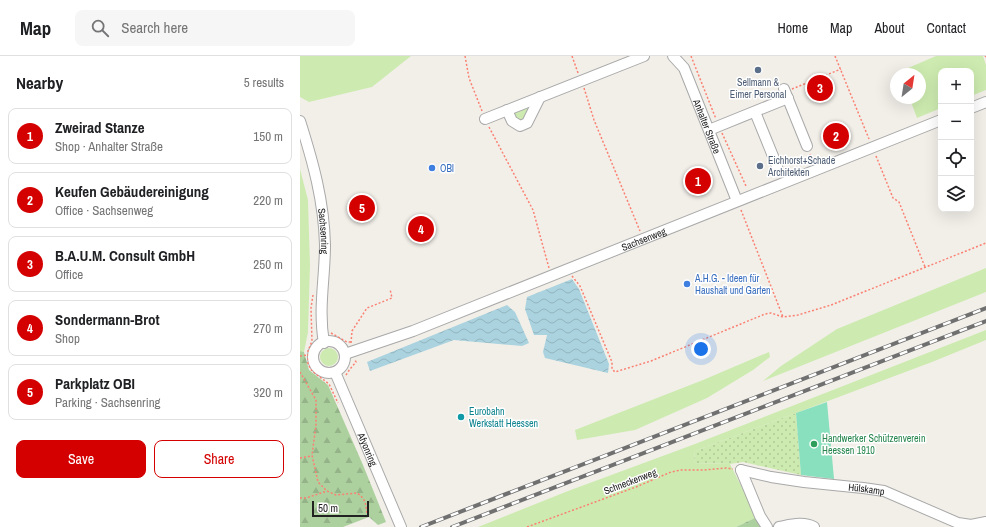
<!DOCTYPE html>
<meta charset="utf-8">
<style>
:root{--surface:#fff;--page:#f6f6f6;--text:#202124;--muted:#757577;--line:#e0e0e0;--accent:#d40000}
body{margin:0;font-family:"Archivo Narrow",sans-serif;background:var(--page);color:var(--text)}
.controls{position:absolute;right:12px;top:12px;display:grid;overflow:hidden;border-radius:8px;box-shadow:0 4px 16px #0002}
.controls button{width:36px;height:36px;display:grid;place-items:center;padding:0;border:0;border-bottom:1px solid var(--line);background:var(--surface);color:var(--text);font:20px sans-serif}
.compass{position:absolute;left:590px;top:12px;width:36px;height:36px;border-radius:50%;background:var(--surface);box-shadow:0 4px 16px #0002;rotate:30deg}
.scale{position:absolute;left:12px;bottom:10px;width:57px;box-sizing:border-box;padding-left:4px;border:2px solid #222;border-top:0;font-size:11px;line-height:14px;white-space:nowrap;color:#222;-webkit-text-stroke:3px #fff;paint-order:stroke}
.you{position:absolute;left:401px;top:293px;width:14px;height:14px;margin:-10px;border:3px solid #fff;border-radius:50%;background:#1a73e8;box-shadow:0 0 0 6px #1a73e833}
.badge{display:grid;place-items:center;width:26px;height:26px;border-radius:50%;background:var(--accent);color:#fff;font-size:13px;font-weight:700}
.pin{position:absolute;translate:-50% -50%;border:2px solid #fff;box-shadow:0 1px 4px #0006}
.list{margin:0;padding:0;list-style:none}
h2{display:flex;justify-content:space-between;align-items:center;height:52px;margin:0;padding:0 16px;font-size:17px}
h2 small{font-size:13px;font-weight:400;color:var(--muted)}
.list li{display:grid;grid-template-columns:26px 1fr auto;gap:12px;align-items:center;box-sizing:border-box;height:56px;margin:0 8px 8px;padding:0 8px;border:1px solid var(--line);border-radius:8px}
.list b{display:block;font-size:15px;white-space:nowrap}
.list p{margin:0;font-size:13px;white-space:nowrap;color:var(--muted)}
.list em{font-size:13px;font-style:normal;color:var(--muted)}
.actions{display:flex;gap:8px;padding:12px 16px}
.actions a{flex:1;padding:9px 0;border:1px solid var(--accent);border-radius:8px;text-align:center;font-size:14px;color:var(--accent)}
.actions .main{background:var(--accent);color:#fff}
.icon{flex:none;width:22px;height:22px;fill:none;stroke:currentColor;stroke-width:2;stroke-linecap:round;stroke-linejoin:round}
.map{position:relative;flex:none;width:686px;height:471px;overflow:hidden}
header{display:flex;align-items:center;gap:24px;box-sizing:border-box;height:56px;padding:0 20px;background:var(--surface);border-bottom:1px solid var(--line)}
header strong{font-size:19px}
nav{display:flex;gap:22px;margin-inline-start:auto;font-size:14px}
.search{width:280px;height:36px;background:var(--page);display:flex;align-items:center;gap:10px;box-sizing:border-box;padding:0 14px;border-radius:8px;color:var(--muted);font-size:15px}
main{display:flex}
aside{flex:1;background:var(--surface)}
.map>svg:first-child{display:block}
.grass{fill:#cdebb0}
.forest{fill:url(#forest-firs)}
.garden{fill:url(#garden-dots)}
.pitch{fill:#88e0be}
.water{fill:url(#water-waves)}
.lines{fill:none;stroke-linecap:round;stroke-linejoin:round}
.minor-casing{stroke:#a9a9a9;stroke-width:12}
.path{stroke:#fa8072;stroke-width:1.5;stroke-dasharray:2 2;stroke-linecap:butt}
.minor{stroke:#fff;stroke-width:10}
.rail-casing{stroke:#707070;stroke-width:4}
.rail{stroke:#fff;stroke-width:2.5;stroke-dasharray:8;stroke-linecap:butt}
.service-dot{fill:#5c6f8a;stroke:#fff;stroke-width:1.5}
.shop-dot{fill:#3f7fe0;stroke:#fff;stroke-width:1.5}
.culture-dot{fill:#0f9aa8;stroke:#fff;stroke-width:1.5}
.leisure-dot{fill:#2e9e5b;stroke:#fff;stroke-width:1.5}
.labels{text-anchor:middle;stroke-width:3;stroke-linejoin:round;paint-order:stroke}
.service-label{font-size:10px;fill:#4e5e75;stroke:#fff}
.street-label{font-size:10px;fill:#222;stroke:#fff}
.shop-label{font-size:10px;fill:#366cbe;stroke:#fff;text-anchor:start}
.culture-label{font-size:10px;fill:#0d838f;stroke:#fff;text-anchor:start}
.leisure-label{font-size:10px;fill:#27864d;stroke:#fff;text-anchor:start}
</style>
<header>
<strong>Map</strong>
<div class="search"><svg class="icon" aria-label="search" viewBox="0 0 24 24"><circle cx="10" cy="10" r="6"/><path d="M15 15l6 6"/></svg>Search here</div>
<nav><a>Home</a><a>Map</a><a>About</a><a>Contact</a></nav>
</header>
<main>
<aside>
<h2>Nearby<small>5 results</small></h2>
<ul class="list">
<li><span class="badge">1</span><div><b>Zweirad Stanze</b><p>Shop · Anhalter Straße</p></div><em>150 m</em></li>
<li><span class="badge">2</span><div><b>Keufen Gebäudereinigung</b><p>Office · Sachsenweg</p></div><em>220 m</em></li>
<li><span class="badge">3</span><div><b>B.A.U.M. Consult GmbH</b><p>Office</p></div><em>250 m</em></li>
<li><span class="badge">4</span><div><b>Sondermann-Brot</b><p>Shop</p></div><em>270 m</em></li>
<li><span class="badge">5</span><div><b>Parkplatz OBI</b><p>Parking · Sachsenring</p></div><em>320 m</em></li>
</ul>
<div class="actions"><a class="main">Save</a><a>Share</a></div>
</aside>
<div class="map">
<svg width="686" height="471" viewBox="0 0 686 471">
<defs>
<pattern id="forest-firs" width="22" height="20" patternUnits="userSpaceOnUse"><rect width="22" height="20" fill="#add19e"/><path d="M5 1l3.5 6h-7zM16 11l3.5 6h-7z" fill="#95b388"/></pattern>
<pattern id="garden-dots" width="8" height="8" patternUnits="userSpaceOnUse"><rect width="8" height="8" fill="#cdebb0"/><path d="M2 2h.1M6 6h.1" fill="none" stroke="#b0c997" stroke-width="1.8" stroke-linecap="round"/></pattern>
<pattern id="water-waves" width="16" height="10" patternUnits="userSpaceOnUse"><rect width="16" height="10" fill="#aad3df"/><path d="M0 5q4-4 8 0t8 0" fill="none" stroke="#92b5bf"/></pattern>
</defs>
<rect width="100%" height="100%" fill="#f2efe9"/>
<path class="grass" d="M 0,0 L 111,0 L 72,31 L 9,46 L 0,41 Z
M 636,0 L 683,0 L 686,9 L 686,34 L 671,40 L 671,15 L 641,15 L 641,52 L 617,62 L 611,46 L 615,45 L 614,42 L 620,42 L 620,18 L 610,18 L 608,12 Z
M 227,51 L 229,54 C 226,60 225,65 217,64 L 214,59 L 215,56 Z
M 0,113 L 8,144 L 10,209 L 8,276 L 4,296 L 0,295 Z
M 686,212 L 686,236 L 463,325 L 481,310 L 537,273 Z
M 686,274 L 686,284 L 632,306 L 395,395 L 394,407 L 430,408 L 457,461 L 436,471 L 178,471 L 268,435 L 395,388 Z
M20 301a9 9 0 1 1 18 0a9 9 0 1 1-18 0Z
M 469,296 L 470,301 L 453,314 L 407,342 L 335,374 L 277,384 L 275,374 L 403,324 Z"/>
<path class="forest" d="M 0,295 L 4,296 L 9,314 L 28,329 L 63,409 L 86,466 L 78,469 L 69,461 L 43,471 L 0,471 Z
M 457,461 L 464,471 L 436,471 Z"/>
<path class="garden" d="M 496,357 L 501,419 L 443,406 L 430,408 L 394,407 L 395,395 Z"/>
<path class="pitch" d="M 527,346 L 534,423 L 501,419 L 496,357 Z"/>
<path class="water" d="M 272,223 L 279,233 L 309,308 L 308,317 L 245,302 L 243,296 L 247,279 L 234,279 L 225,253 L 227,241 Z
M 207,249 L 215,256 L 229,287 L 222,290 L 154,284 L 70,315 L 67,306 Z"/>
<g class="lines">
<g class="minor-casing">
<g id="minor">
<path id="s1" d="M 373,0 L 384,12 L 437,145"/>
<path d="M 484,33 L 507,90"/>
<path d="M 671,52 L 686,46"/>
<path d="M 207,54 L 212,65 L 220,70 L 227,67 L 240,41"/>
<path d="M 455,56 L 477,110"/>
<path d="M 185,63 L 344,0"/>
<path id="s2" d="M 0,65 C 13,106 24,145 25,189 C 25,222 18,253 24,287"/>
<path d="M 409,74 L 488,42"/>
<circle cx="29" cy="301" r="16"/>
<path id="s3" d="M 45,298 L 113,275 L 641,64"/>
<path id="s4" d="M 35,316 L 101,471"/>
<path id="s5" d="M 441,414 L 471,421 L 504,426 L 563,432 L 584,435 L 658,467 L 671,469 L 686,466"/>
<path d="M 441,414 L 460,460 L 467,471"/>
<path d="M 479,471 C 490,469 503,465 514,471"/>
</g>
</g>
<path class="path" d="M 165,0 L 169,22 L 182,55
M 272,0 L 278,17
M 391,0 L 416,63
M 535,0 L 569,83
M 685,0 L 686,1
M 284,32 L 294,64 L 340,175
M 492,33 L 541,13
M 189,71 L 233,154 L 249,212
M 422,77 L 446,130
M 510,98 L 513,106
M 576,100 L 593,142 L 599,146 L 625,211
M 441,154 L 483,261
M 272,220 L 280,230 L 312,306 L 312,313 L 315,316 L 351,305 L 465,258 L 471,257 L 483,261 L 498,259 L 531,249 L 686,187
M 13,239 L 11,252 L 12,285 L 8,295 L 8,308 L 12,315 L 29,328 L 38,347
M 31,277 L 47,286 L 51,286
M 51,287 L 52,275 L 67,252 L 92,242 L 90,233
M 0,300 L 8,299
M 0,316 L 16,344 L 16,369 L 12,399 L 18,426 L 27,435 L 36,439 L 57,437 C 66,443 66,449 67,459
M 46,319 L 50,313 L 56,306 L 55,304
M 0,402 L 12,400
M 0,442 L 6,442 L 27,435
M 227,471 L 336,431 L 371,416 L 381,414 L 404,414 L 426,412 L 433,413"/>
<use href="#minor" class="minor"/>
<g class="rail-casing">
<path id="rail" d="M 121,471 L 686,252
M 152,471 L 686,265"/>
</g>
<use href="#rail" class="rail"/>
</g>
<g class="service-dot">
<circle cx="458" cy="14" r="4"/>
<circle cx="460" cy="110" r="4"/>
</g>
<g class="shop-dot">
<circle cx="132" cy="112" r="4"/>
<circle cx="387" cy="228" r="4"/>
</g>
<circle class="culture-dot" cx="161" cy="361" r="4"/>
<circle class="leisure-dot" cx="514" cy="388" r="4"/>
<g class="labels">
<g class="service-label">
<text x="458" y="30">Sellmann &amp;<tspan x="458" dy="12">Eimer Personal</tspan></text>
<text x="468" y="108" text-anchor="start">Eichhorst+Schade<tspan x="468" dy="12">Architekten</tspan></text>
</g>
<g class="street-label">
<text dy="4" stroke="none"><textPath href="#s1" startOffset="79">Anhalter Straße</textPath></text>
<text dy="4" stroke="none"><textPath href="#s2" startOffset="113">Sachsenring</textPath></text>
<text dy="4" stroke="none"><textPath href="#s3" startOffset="320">Sachsenweg</textPath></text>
<text dy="4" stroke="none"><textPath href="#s4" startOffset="84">Afyonring</textPath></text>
<text transform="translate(330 425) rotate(-21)" y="4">Schneckenweg</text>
<text dy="4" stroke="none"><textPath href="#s5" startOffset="127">Hülskamp</textPath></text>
</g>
<g class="shop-label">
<text x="140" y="116">OBI</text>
<text x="395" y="226">A.H.G. - Ideen für<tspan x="395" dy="12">Haushalt und Garten</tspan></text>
</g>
<g class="culture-label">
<text x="169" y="359">Eurobahn<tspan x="169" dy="12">Werkstatt Heessen</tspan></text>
</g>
<g class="leisure-label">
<text x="522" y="386">Handwerker Schützenverein<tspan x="522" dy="12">Heessen 1910</tspan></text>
</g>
</g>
</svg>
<div class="controls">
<button>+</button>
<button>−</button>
<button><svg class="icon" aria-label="locate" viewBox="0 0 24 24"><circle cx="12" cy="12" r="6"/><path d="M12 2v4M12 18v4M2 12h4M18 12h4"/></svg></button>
<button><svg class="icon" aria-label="layers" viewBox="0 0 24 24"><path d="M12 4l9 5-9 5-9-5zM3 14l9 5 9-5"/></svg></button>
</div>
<svg class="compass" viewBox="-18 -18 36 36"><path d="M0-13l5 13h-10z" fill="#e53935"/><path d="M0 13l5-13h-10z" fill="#757577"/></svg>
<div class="scale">50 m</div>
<div class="you"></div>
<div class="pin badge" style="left:398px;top:125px">1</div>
<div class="pin badge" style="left:536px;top:80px">2</div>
<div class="pin badge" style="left:520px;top:32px">3</div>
<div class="pin badge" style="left:121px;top:173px">4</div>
<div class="pin badge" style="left:62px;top:152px">5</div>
</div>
</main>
